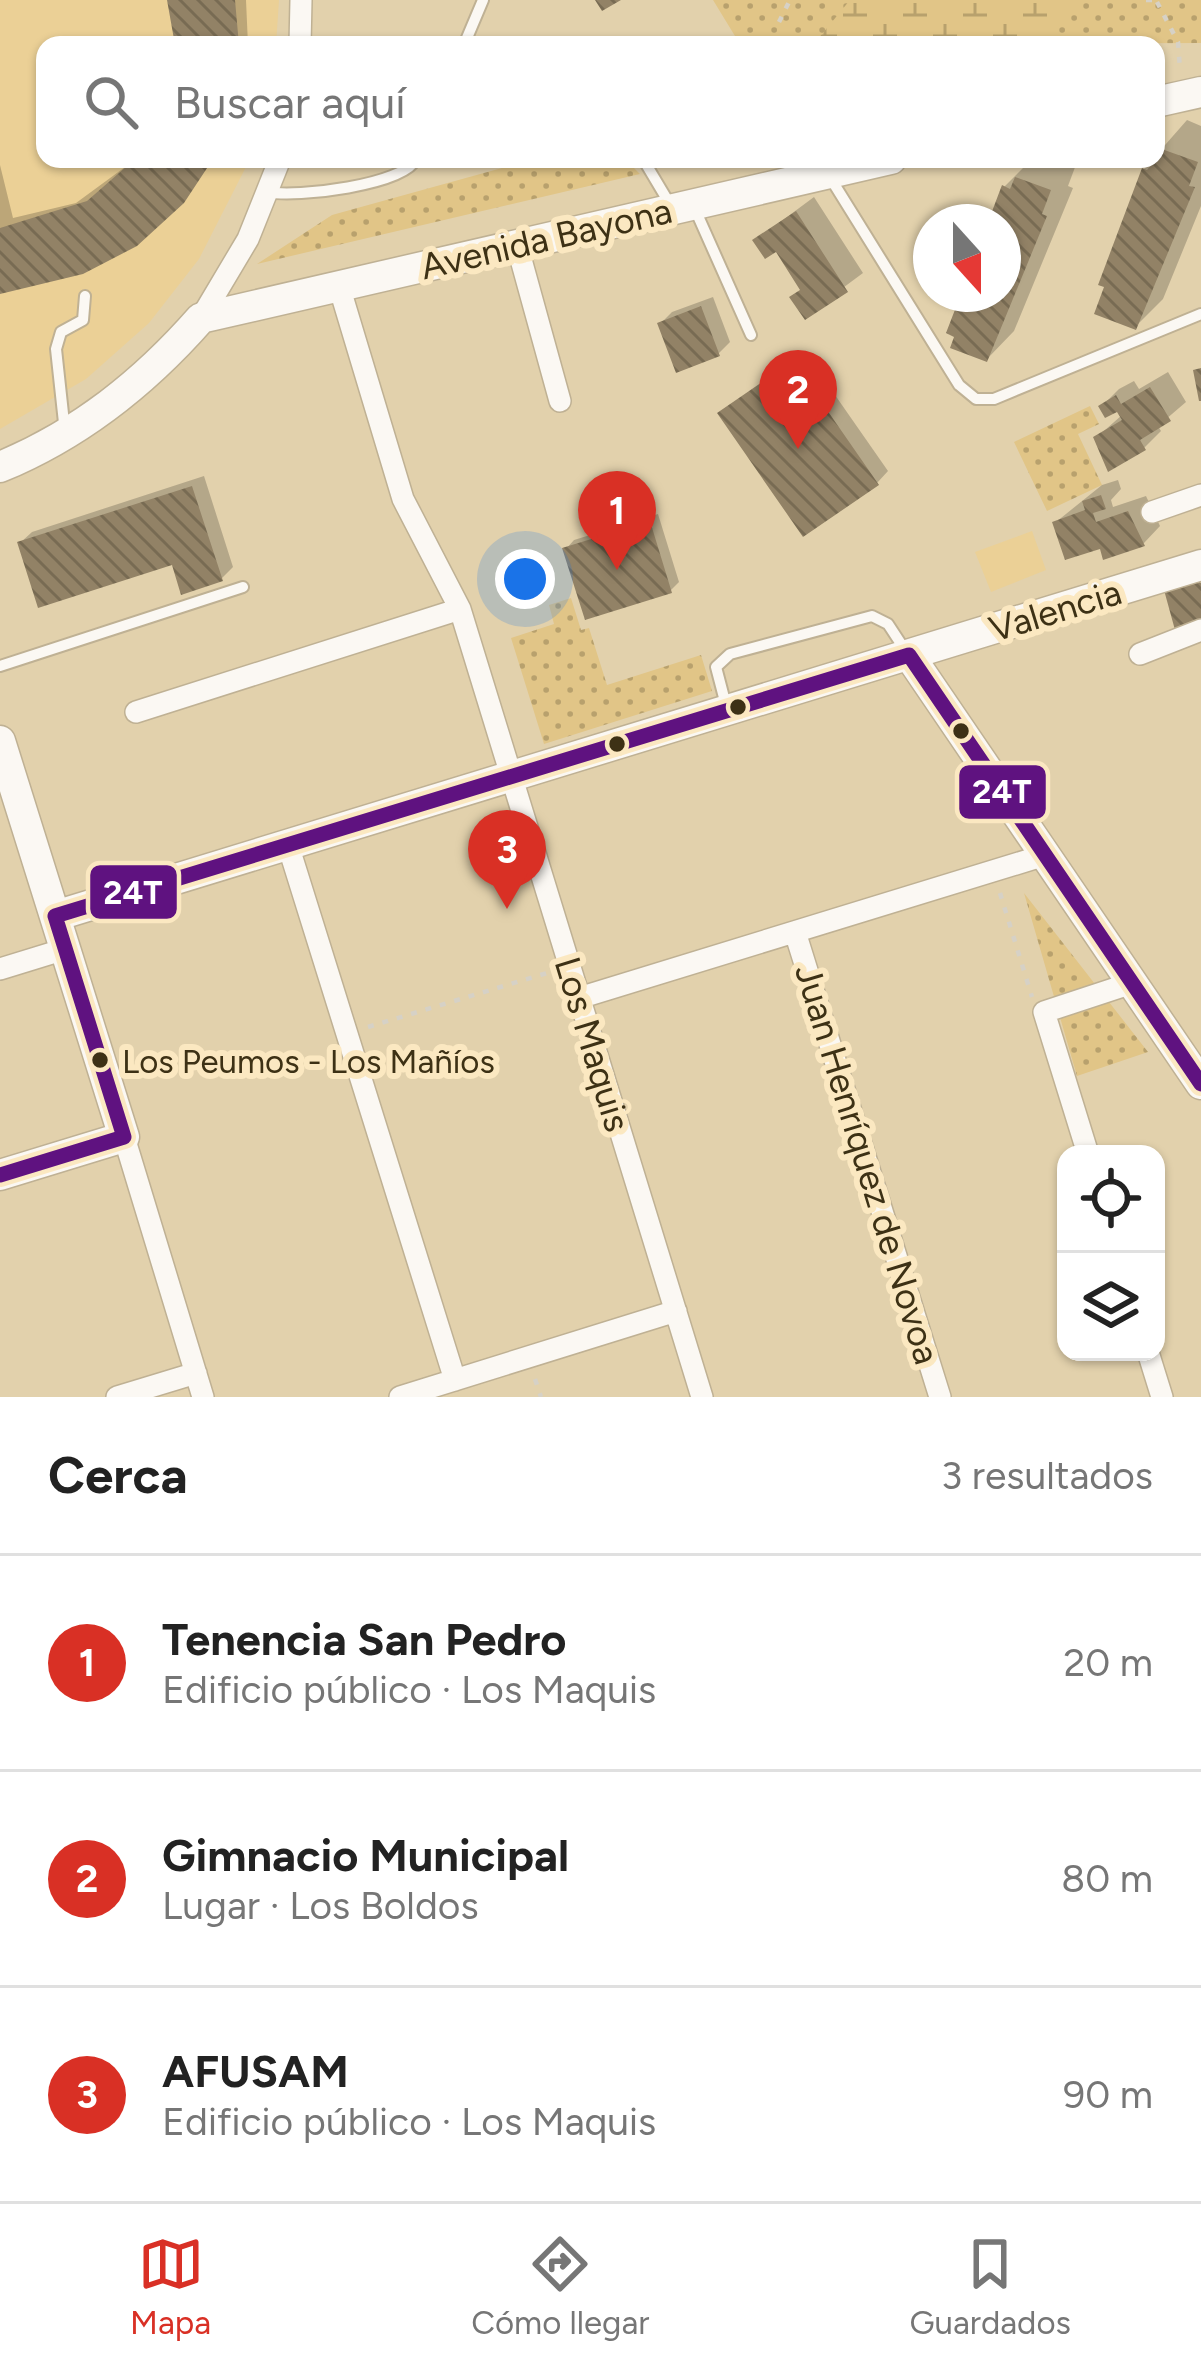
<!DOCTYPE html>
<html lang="es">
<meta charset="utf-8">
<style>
:root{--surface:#fff;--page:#f6f6f6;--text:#222;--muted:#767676;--line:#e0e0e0;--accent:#d93025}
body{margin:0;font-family:Figtree,sans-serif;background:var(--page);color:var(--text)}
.controls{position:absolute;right:36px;bottom:36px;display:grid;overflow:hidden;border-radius:24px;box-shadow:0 3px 9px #0004}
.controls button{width:108px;height:108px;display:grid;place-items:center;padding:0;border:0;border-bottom:3px solid var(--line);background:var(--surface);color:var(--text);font:60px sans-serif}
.compass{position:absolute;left:913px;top:204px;width:108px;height:108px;border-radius:50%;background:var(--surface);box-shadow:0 3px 9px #0004;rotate:159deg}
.you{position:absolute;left:525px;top:579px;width:42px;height:42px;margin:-30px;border:9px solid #fff;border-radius:50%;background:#1a73e8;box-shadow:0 0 0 18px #1a73e833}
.badge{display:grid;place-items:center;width:78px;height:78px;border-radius:50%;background:var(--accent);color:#fff;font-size:39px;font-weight:700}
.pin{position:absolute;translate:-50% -99px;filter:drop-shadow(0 3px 6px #0008)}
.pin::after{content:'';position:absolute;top:63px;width:42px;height:36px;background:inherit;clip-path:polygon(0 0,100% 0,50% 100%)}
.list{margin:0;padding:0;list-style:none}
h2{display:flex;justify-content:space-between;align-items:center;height:156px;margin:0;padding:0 48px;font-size:51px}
h2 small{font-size:39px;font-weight:400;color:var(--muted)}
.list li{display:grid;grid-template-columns:78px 1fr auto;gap:36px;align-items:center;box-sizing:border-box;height:216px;padding:0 48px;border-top:3px solid var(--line)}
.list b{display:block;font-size:45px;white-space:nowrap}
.list p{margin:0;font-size:39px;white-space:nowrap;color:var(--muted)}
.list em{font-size:39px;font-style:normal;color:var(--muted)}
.icon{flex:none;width:66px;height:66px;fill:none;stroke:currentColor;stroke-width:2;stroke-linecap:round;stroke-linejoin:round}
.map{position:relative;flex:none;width:1201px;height:1397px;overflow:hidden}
.search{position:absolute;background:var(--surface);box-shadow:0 3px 9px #0004;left:36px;right:36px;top:36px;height:132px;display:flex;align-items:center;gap:30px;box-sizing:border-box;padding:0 42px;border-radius:24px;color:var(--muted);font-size:45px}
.sheet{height:804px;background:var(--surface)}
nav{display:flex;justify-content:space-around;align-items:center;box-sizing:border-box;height:168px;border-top:3px solid var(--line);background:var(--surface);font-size:33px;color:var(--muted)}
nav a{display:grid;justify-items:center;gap:6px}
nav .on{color:var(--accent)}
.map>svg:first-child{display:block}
.built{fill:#ebd096}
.grass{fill:url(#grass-dots)}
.wetland{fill:url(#wetland-marsh)}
.shadow{fill:#0003}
.building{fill:url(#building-back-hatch)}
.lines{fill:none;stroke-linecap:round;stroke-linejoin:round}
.lane-casing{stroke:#bfb194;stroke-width:14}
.street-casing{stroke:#bfb194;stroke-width:24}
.secondary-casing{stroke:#bfb194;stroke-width:33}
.path{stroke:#d6d1c6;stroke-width:4.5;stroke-dasharray:6 9;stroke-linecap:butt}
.lane{stroke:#fbf8f3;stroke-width:10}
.street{stroke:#fbf8f3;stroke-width:21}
.secondary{stroke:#fbf8f3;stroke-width:30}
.bus-1-casing{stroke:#fbe8c1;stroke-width:24}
.bus-1{stroke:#5f1280;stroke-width:15}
.bus-dot{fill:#3d3115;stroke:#fbe8c1;stroke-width:4.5}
.labels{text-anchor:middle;stroke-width:12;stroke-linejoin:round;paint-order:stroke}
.bus-label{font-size:33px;fill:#3d3115;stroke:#fbe8c1;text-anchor:start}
.street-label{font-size:36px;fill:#3d3115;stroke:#fbe8c1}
.line-badge{stroke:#fbe8c1;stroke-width:4.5}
.badge-label{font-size:33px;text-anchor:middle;font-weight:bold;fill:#fff}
</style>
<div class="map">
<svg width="1201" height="1397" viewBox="0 0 1201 1397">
<defs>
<pattern id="grass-dots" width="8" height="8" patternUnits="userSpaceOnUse" patternTransform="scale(3)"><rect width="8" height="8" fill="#e1c587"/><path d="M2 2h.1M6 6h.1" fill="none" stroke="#b8a16d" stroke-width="1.8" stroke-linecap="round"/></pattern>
<pattern id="wetland-marsh" width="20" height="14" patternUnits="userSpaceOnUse" patternTransform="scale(3)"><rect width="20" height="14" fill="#e1c587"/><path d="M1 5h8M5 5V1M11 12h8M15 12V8" fill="none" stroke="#b8a16d"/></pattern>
<pattern id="building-back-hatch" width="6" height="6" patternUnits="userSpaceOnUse" patternTransform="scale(3)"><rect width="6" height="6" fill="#928266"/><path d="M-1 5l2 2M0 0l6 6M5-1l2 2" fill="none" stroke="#786b53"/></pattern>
</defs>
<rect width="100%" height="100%" fill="#e2d1ac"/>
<path class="built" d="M 0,0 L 279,0 L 276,45 L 45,45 L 45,159 L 250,159 L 199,259 L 149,323 L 86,379 L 0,429 Z
M 1032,531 L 1046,570 L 991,592 L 975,552 Z"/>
<path class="grass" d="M 713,0 L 1201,0 L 1201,43 L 721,45 L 722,39 L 738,41 Z
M 534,159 L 625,159 L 640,174 L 257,264 L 332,215 Z
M 1090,406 L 1099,424 L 1078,434 L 1102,485 L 1047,511 L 1014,442 Z
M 571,598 L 581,630 L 589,628 L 607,685 L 701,655 L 712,691 L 544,744 L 511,638 L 554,624 L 549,605 Z
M 1024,893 L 1148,1052 L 1077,1076 Z"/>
<path class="wetland" d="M 850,0 L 1083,0 L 1033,45 L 813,45 Z"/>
<path class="shadow" d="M 169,0 L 246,0 L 248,45 L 177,45 Z
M 1187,120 L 1201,126 L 1201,206 L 1163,299 L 1135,327 L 1144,169 Z
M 136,159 L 214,159 L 179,204 L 0,290 L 0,165 L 13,218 L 76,203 Z
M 1032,159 L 1077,162 L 1068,186 L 1073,188 L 1014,331 L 987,359 L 964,294 L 1003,294 L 1003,222 L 991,222 L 1004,187 Z
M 814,197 L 863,273 L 805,316 L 802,288 L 777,248 L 756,240 Z
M 713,297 L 730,342 L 719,353 L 661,323 L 672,312 Z
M 805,352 L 888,471 L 877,483 L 721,413 Z
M 1168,372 L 1186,402 L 1158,426 L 1161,431 L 1144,448 L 1096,438 L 1122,415 L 1118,408 L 1102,406 L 1119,389 L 1134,381 L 1139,389 Z
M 204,476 L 233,567 L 222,578 L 174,561 L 20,543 L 32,532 Z
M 1118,480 L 1121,489 L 1111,500 L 1113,507 L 1146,496 L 1160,526 L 1144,543 L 1102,545 L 1056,522 L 1102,485 Z
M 658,514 L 679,582 L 671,590 L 566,549 L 574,540 Z"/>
<path class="building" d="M 167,0 L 235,0 L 239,45 L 175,45 Z
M 595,0 L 621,0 L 602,11 Z
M 1156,147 L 1198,162 L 1189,186 L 1195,187 L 1136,330 L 1094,314 L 1104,287 L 1098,285 L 1142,168 L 1147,170 L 1156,159 Z
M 135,159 L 213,159 L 184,203 L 137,246 L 83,274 L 0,294 L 0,228 L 87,201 Z
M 1015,177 L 1051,190 L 1042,214 L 1047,216 L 987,362 L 950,348 L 954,337 L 946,333 L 961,294 L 1003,294 L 1003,222 L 988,222 L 1002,185 L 1010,189 Z
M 796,211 L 848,292 L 805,320 L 789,297 L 800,290 L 776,252 L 765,259 L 752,240 Z
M 701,306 L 720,356 L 676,373 L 657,323 Z
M 793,361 L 879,485 L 803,537 L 717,413 Z
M 1201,368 L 1201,401 L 1199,401 L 1193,370 Z
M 1150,387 L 1171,421 L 1140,440 L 1146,450 L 1108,472 L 1093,437 L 1122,420 L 1117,412 L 1105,418 L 1098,406 L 1116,395 L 1121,404 Z
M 192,486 L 223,581 L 181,595 L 172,565 L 38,608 L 17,542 Z
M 1101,495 L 1106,509 L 1093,513 L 1096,522 L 1128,511 L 1145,546 L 1103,560 L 1100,549 L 1065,560 L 1052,522 L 1085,510 L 1082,501 Z
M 650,521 L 672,593 L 585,620 L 562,548 Z
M 1194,578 L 1201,583 L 1201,621 L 1175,630 L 1164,590 Z"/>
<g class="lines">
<g class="lane-casing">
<path id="lane" d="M 464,45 L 483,0
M 643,159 L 671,206
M 484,161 L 494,159
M 831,179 L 959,385 L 976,399 L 994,399 L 1201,314
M 268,192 C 296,198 404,185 416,159
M 694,207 L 751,335
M 65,432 L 56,349 L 61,332 L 83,320 L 85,296
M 0,666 L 243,587
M 727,709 L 716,667 L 730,654 L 872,616 L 888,624 L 907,653"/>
</g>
<g class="street-casing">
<path id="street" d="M 300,45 L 301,0
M 517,245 L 560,401
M 339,286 L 403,499 L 460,609 L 702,1397
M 201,318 L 248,239 L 280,159
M 1152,512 L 1201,495
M 1140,654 L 1201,630
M 136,712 L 460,609
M 288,845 L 455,1380
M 795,932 L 940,1397
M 0,969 L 65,949
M 579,998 L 1045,855
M 124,1137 L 203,1397
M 1088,1154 L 1044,1012 L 1132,983
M 1148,1352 L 1162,1397
M 117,1397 L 196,1373
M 400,1397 L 676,1311"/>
</g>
<g class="secondary-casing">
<path id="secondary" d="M 1156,102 L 1201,92
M 0,467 C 80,434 144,383 201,318 L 891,159
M 909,655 L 1201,1084
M 0,741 L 124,1137 L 0,1175
M 55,916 L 1201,565"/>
</g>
<path class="path" d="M 1146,0 L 1161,0
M 1157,2 L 1178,42 L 1180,69
M 779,22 L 790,0
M 1000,893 L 1032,997
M 368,1027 L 547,973
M 535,1379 L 541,1397"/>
<use href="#lane" class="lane"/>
<use href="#street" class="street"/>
<use href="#secondary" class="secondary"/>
<g class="bus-1-casing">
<path id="bus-1" d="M 0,1175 L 124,1137 L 55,916 L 909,655 L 1201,1084"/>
</g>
<use href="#bus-1" class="bus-1"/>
</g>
<g class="bus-dot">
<circle cx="738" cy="707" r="10"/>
<circle cx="961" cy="731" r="10"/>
<circle cx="617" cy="744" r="10"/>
<circle cx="100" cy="1060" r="10"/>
</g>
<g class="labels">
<g class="bus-label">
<text x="122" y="1073">Los Peumos - Los Mañíos</text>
</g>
<g class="street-label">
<text transform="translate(546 238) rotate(-13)" y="13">Avenida Bayona</text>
<text transform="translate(1055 610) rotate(-17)" y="13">Valencia</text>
<text transform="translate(593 1044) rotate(73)" y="13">Los Maquis</text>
<text transform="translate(868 1164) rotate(73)" y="13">Juan Henríquez de Novoa</text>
</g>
</g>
<g class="line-badge">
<rect x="957" y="763" width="91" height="58" rx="12" fill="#5f1280"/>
<rect x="88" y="863" width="91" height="58" rx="12" fill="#5f1280"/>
</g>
<g class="badge-label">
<text x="1002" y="803">24T</text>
<text x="133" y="904">24T</text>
</g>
</svg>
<div class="controls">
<button><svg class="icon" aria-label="locate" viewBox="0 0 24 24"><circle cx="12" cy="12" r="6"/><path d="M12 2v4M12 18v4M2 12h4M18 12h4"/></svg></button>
<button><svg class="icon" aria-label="layers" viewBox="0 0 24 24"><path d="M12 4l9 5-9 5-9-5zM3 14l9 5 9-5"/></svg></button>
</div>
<svg class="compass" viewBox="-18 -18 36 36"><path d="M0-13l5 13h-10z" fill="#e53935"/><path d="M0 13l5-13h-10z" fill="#767676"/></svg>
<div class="you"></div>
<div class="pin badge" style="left:617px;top:570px">1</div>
<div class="pin badge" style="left:798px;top:449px">2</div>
<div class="pin badge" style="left:507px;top:909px">3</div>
<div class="search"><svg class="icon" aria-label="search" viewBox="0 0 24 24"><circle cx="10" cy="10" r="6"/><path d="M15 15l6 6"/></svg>Buscar aquí</div>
</div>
<section class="sheet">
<h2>Cerca<small>3 resultados</small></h2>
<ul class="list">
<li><span class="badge">1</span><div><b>Tenencia San Pedro</b><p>Edificio público · Los Maquis</p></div><em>20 m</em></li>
<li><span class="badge">2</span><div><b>Gimnacio Municipal</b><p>Lugar · Los Boldos</p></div><em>80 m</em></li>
<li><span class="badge">3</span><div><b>AFUSAM</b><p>Edificio público · Los Maquis</p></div><em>90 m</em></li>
</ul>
</section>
<nav>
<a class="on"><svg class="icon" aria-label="map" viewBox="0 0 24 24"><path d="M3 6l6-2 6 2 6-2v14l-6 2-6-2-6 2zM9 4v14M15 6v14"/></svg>Mapa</a>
<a><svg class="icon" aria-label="directions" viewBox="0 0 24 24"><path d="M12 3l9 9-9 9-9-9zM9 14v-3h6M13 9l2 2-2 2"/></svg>Cómo llegar</a>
<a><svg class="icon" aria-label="saved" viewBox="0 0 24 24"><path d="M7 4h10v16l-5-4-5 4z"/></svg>Guardados</a>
</nav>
